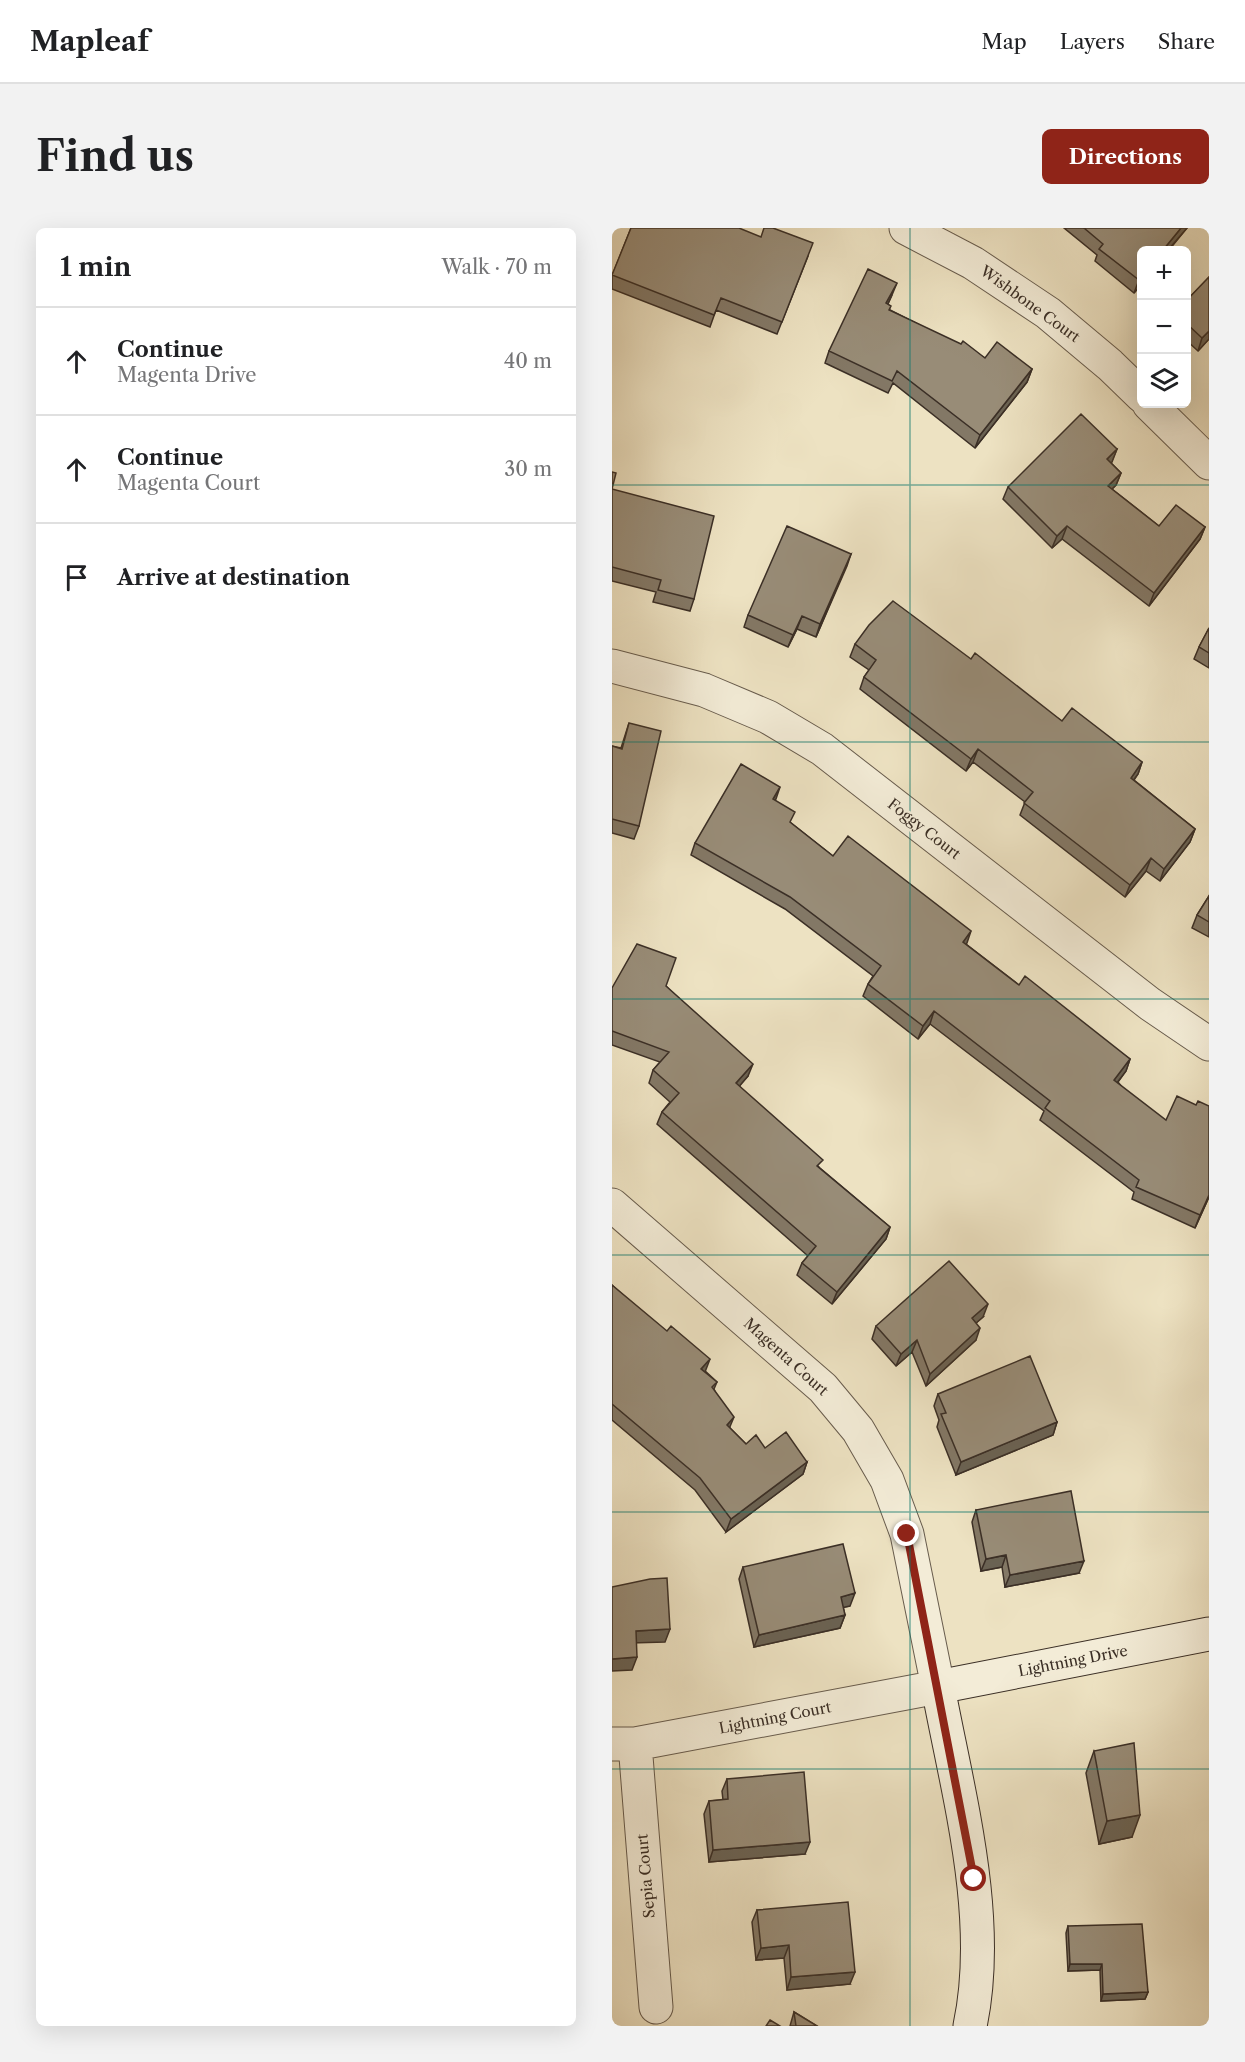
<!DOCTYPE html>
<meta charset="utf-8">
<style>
:root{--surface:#fff;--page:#f2f2f2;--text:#202124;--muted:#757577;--line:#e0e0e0;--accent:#8f2418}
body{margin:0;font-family:"Libre Caslon Text",serif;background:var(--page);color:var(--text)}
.controls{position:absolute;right:18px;top:18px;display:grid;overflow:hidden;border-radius:9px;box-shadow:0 6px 24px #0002}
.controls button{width:54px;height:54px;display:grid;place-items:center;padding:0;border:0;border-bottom:2px solid var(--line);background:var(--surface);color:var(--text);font:30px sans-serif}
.stop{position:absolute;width:18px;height:18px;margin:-14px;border:4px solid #8f2418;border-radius:50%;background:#fff}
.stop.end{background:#8f2418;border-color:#fff;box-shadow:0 2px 6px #0008}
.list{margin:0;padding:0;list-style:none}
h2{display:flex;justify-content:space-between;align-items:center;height:78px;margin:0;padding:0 24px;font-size:26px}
h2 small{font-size:20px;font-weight:400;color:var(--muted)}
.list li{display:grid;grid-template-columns:39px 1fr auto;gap:18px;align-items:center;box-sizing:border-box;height:108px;padding:0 24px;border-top:2px solid var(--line)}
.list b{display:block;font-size:22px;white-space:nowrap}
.list p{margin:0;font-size:20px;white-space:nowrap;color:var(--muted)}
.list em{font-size:20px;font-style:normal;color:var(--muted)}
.icon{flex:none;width:33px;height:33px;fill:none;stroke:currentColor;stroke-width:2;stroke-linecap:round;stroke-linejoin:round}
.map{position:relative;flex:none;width:597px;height:1798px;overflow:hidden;border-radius:9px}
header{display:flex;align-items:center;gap:36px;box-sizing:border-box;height:84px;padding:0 30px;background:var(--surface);border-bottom:2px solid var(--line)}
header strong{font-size:28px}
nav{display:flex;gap:33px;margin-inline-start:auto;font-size:21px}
.intro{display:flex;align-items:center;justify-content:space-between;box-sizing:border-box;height:144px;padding:0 36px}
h1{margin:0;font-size:42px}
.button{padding:15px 27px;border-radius:9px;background:var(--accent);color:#fff;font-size:21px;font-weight:700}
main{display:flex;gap:36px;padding:0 36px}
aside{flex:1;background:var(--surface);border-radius:9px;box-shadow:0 6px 24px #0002}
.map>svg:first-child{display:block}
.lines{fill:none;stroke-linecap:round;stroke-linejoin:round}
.minor-casing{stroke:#685c4d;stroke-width:35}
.secondary-casing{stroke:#3b2f26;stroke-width:35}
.minor{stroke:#f3ecd7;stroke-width:33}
.secondary{stroke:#f3ecd7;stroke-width:33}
.wall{fill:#837866;stroke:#3b2f26;stroke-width:1.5}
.shaded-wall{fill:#6a6253;stroke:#3b2f26;stroke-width:1.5}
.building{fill:#988c77;stroke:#3b2f26;stroke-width:1.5}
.route{stroke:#8f2418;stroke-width:8}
.grid{fill:none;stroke:#0f766e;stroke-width:1.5;stroke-opacity:0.55}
.labels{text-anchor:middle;stroke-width:5;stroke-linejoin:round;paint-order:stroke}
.street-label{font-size:15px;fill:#3b2f26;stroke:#f3ecd7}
</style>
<header>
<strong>Mapleaf</strong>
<nav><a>Map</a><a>Layers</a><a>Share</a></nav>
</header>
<div class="intro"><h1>Find us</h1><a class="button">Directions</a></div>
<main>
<aside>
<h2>1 min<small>Walk · 70 m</small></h2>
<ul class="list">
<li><svg class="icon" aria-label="ahead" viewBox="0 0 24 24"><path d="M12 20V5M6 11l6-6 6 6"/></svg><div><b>Continue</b><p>Magenta Drive</p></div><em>40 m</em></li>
<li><svg class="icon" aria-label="ahead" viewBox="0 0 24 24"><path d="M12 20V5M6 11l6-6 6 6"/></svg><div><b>Continue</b><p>Magenta Court</p></div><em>30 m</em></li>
<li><svg class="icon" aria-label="arrive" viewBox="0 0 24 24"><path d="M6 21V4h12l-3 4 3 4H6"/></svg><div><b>Arrive at destination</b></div></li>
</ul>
</aside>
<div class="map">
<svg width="597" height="1798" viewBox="0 0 597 1798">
<rect width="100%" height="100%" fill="#ede2c2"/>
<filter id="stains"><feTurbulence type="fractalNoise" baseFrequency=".00333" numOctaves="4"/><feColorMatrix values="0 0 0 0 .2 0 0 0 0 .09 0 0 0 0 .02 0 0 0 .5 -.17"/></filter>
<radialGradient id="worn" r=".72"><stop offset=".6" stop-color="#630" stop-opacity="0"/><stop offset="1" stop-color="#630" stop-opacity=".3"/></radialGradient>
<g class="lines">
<g class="minor-casing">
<path id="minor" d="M 294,0 L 361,35 L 436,85 L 498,137 L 530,168
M 537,176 L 597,235
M 0,438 L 92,462 L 156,489 L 210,521 L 538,776 L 597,816
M 0,977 L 211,1160 L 246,1202 L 275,1252 L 295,1306 L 326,1459 L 23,1516 L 0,1516
M 23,1516 L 44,1779"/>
</g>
<g class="secondary-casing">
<path id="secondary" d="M 358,1798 C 381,1690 346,1566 326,1459 L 597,1406"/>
</g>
<use href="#minor" class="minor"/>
<use href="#secondary" class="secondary"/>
</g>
<path class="wall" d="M 19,0 L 196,28 L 165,106 L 104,82 L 98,99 L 0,61 L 0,48 Z
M 452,0 L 575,0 L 522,65 L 483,33 L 485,27 Z
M 597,49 L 597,111 L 586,123 L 574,112 L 574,73 Z
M 280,67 L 276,76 L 278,82 L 373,130 L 420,141 L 415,154 L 363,220 L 281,155 L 276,165 L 213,135 L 217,123 Z
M 505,221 L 499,235 L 509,245 L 504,257 L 500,261 L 547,298 L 593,299 L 588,311 L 537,378 L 450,311 L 440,320 L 391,271 L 396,259 Z
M 0,244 L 0,261 L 82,371 L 78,383 L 41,374 L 44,364 L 0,353 Z
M 239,326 L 204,409 L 185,401 L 176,419 L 132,399 L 136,387 Z
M 597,400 L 597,440 L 582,431 L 587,419 Z
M 243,416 L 359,431 L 450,493 L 530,534 L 526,546 L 522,552 L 583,601 L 578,614 L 548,653 L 534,643 L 513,669 L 408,587 L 413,574 L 361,534 L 354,543 L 248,461 L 252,449 L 257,442 L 238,429 Z
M 17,495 L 27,598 L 22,611 L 0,605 L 0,518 L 9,520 Z
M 179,595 L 221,628 L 354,716 L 407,757 L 518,831 L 514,843 L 506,854 L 597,969 L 583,1000 L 520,971 L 522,964 L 428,892 L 432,883 L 318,796 L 306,811 L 251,768 L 256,756 L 261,748 L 173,681 L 79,627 L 83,615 Z
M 597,668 L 597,709 L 580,700 L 585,687 Z
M 54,758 L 136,848 L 127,858 L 208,940 L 278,999 L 274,1011 L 220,1076 L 185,1047 L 190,1035 L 196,1028 L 45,896 L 50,884 L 58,874 L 37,855 L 41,842 L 48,834 L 0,817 L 0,760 Z
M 0,1057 L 105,1154 L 102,1161 L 118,1200 L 134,1216 L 153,1220 L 195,1234 L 191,1246 L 114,1304 L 83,1262 L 0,1192 Z
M 371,1089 L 364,1095 L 364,1112 L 314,1158 L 300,1124 L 284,1138 L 260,1111 L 264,1098 Z
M 326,1166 L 445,1194 L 441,1207 L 344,1247 L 325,1199 L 327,1192 L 322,1178 Z
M 364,1282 L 467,1345 L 393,1359 L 390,1339 L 369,1343 L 360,1294 Z
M 131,1339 L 238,1378 L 231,1379 L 233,1387 L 228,1400 L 142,1419 L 127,1351 Z
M 482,1523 L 520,1609 L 487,1616 L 474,1545 Z
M 115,1551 L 193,1626 L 97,1634 L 92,1586 L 97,1573 L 111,1572 L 110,1563 Z
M 145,1682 L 238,1756 L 175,1762 L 172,1730 L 144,1732 L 140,1694 Z
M 456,1698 L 536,1764 L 533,1771 L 489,1773 L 488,1742 L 456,1743 L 454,1705 Z
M 182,1784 L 205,1798 L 178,1798 Z"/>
<path class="shaded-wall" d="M 569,0 L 575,0 L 556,22 L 551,22 Z
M 530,49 L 530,56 L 522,65 L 527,52 Z
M 285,55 L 280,67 L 270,88 L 274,75 Z
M 597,103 L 597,111 L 586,123 L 590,110 Z
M 420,141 L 415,154 L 363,220 L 368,207 Z
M 505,221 L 500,234 L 491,243 L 495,231 Z
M 509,245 L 504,257 L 491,270 L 496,258 Z
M 455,298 L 450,311 L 440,320 L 445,308 Z
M 593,299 L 588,311 L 537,378 L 542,365 Z
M 239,326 L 235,338 L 204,409 L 208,396 Z
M 190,388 L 185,401 L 176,419 L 181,407 Z
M 366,521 L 361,534 L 354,543 L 359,531 Z
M 530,534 L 526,546 L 514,562 L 519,550 Z
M 168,559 L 164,571 L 156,584 L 161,571 Z
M 583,601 L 578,614 L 548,653 L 552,641 Z
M 539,630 L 534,643 L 513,669 L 518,657 Z
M 359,703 L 355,715 L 347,726 L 351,714 Z
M 322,783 L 318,796 L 306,811 L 311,798 Z
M 518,831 L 514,843 L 498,864 L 502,852 Z
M 141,836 L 136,848 L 119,868 L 124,855 Z
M 597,967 L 597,969 L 583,1000 L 588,987 Z
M 278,999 L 274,1011 L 220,1076 L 225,1064 Z
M 376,1076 L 371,1089 L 356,1102 L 360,1090 Z
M 368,1100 L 364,1112 L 314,1158 L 318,1146 Z
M 305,1112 L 300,1124 L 284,1138 L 289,1126 Z
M 98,1131 L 93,1144 L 89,1141 Z
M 122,1189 L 117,1201 L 115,1197 Z
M 445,1194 L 441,1207 L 344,1247 L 349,1234 Z
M 195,1234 L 191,1246 L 114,1304 L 119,1291 Z
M 394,1327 L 390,1339 L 369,1343 L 374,1331 Z
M 472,1333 L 467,1345 L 393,1359 L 398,1347 Z
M 243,1365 L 238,1378 L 224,1381 L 229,1369 Z
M 233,1387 L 228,1400 L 142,1419 L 147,1407 Z
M 58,1401 L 53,1414 L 19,1415 L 24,1403 Z
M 25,1429 L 20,1442 L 0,1443 L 0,1431 Z
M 528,1587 L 520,1609 L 487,1616 L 495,1593 Z
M 198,1614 L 193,1626 L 97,1634 L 101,1622 Z
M 177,1717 L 172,1730 L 144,1732 L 149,1720 Z
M 458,1736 L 490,1736 L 488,1742 L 456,1743 Z
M 243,1744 L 238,1756 L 175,1762 L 179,1749 Z
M 536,1764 L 533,1771 L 489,1773 L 491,1766 Z"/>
<path class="building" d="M 19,0 L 127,0 L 149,9 L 152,0 L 161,0 L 201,15 L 170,94 L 109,70 L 102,87 L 0,47 Z
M 472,0 L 569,0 L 551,22 L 530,22 L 530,49 L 527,52 L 487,21 L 491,16 Z
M 256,41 L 285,55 L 274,75 L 279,78 L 277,82 L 349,116 L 351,113 L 373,130 L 385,114 L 420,141 L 368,207 L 285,143 L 280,153 L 217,123 Z
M 597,49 L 597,103 L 590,110 L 574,95 L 574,73 Z
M 469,186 L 505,221 L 495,231 L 509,245 L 496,258 L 547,298 L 564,277 L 593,299 L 542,365 L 455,298 L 445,308 L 396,259 Z
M 0,244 L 4,245 L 0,261 L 102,288 L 82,371 L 46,362 L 49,352 L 0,339 Z
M 175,298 L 239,326 L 208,396 L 190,388 L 181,407 L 136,387 Z
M 281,373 L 359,431 L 363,425 L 450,493 L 460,480 L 530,534 L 519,550 L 583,601 L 552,641 L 539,630 L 518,657 L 412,575 L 421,564 L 366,521 L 359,531 L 252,449 L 264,432 L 243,416 L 257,397 Z
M 597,400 L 597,425 L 587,419 Z
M 17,495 L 49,503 L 27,598 L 0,591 L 0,518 L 10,521 Z
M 129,536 L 168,559 L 161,571 L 183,584 L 178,594 L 221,628 L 236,608 L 359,703 L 351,714 L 407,757 L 413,748 L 518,831 L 502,852 L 554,892 L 565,868 L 584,877 L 586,873 L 597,878 L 597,967 L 588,987 L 524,959 L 527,952 L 433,880 L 438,873 L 322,783 L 311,798 L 256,756 L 269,738 L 178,669 L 83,615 Z
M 597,668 L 597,694 L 585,687 Z
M 25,716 L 64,730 L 54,758 L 141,836 L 124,855 L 211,932 L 205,938 L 278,999 L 225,1064 L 190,1035 L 204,1018 L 50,884 L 67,865 L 41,842 L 57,824 L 0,803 L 0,760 Z
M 337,1033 L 376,1076 L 360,1090 L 368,1100 L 318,1146 L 305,1112 L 289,1126 L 264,1098 Z
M 0,1057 L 55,1103 L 59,1098 L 98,1131 L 89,1141 L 105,1154 L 100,1159 L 122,1189 L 115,1197 L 134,1216 L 144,1207 L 153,1220 L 174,1204 L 195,1234 L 119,1291 L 88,1250 L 0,1176 Z
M 418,1128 L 445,1194 L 349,1234 L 329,1186 L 334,1185 L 326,1166 Z
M 459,1263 L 472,1333 L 398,1347 L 394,1327 L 374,1331 L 364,1282 Z
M 231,1316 L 243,1365 L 229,1369 L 233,1387 L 147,1407 L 131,1339 Z
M 55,1350 L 58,1401 L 24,1403 L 25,1429 L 0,1431 L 0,1359 L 38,1351 Z
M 522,1515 L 528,1587 L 495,1593 L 482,1523 Z
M 192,1544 L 198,1614 L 101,1622 L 97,1573 L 116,1571 L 115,1551 Z
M 236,1674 L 243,1744 L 179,1749 L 177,1717 L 149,1720 L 145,1682 Z
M 530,1696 L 536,1764 L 491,1766 L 490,1736 L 458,1736 L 456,1698 Z
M 182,1784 L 205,1798 L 184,1798 Z
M 158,1792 L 168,1798 L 154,1798 Z"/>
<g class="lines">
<path class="route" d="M 295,1306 L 362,1651"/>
</g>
<path class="grid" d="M 298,0 L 298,1798M 0,257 L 597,257M 0,514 L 597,514M 0,771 L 597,771M 0,1027 L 597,1027M 0,1284 L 597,1284M 0,1541 L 597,1541"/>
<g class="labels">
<g class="street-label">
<text transform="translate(418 76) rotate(36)" y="5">Wishbone Court</text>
<text transform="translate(312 601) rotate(38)" y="5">Foggy Court</text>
<text transform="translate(174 1129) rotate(42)" y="5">Magenta Court</text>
<text transform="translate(461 1433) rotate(-11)" y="5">Lightning Drive</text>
<text transform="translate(163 1490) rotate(-11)" y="5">Lightning Court</text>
<text transform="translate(34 1648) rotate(-95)" y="5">Sepia Court</text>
</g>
</g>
<rect width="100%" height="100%" filter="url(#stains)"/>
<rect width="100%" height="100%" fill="url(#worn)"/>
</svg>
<div class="controls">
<button>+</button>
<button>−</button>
<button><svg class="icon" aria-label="layers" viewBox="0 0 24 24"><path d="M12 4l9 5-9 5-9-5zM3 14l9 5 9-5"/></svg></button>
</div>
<div class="stop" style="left:362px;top:1651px"></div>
<div class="stop end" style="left:295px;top:1306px"></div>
</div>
</main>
